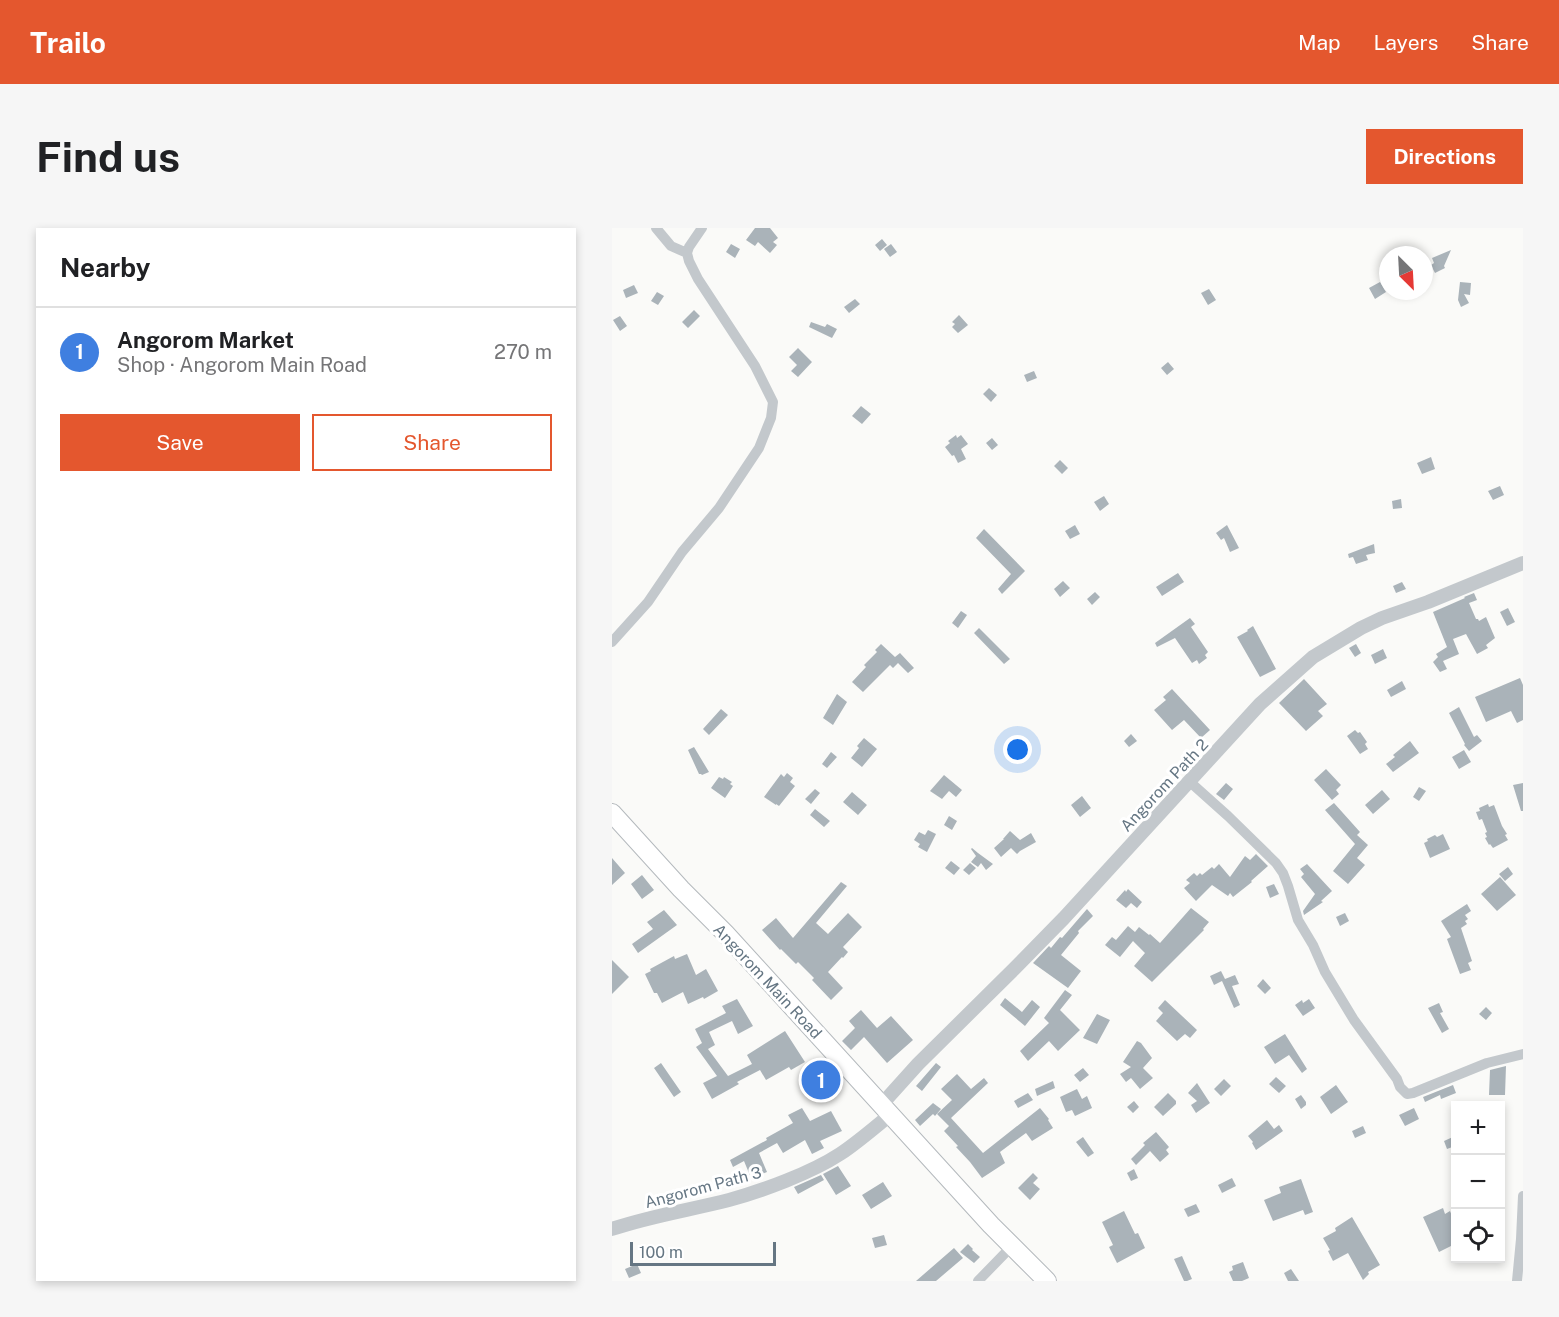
<!DOCTYPE html>
<meta charset="utf-8">
<style>
:root{--surface:#fff;--page:#f6f6f6;--text:#202124;--muted:#757577;--line:#e0e0e0;--accent:#e4572e}
body{margin:0;font-family:"Public Sans",sans-serif;background:var(--page);color:var(--text)}
.controls{position:absolute;right:18px;bottom:18px;display:grid;overflow:hidden;border-radius:0px;box-shadow:0 3px 9px #0003}
.controls button{width:54px;height:54px;display:grid;place-items:center;padding:0;border:0;border-bottom:2px solid var(--line);background:var(--surface);color:var(--text);font:30px sans-serif}
.compass{position:absolute;left:767px;top:18px;width:54px;height:54px;border-radius:50%;background:var(--surface);box-shadow:0 3px 9px #0003;rotate:156deg}
.scale{position:absolute;left:18px;bottom:15px;width:146px;box-sizing:border-box;padding-left:6px;border:3px solid #657683;border-top:0;font-size:16px;line-height:21px;white-space:nowrap;color:#657683;-webkit-text-stroke:4px #fff;paint-order:stroke}
.you{position:absolute;left:406px;top:522px;width:21px;height:21px;margin:-15px;border:4px solid #fff;border-radius:50%;background:#1a73e8;box-shadow:0 0 0 9px #1a73e833}
.badge{display:grid;place-items:center;width:39px;height:39px;border-radius:50%;background:var(--accent);color:#fff;font-size:20px;font-weight:700}
.pin{position:absolute;translate:-50% -50%;border:3px solid #fff;box-shadow:0 2px 6px #0006}
.list{margin:0;padding:0;list-style:none}
h2{display:flex;justify-content:space-between;align-items:center;height:78px;margin:0;padding:0 24px;font-size:26px}
h2 small{font-size:20px;font-weight:400;color:var(--muted)}
.list li{display:grid;grid-template-columns:39px 1fr auto;gap:18px;align-items:center;box-sizing:border-box;height:90px;padding:0 24px;border-top:2px solid var(--line)}
.list b{display:block;font-size:22px;white-space:nowrap}
.list p{margin:0;font-size:20px;white-space:nowrap;color:var(--muted)}
.list em{font-size:20px;font-style:normal;color:var(--muted)}
.actions{display:flex;gap:12px;padding:18px 24px}
.actions a{flex:1;padding:14px 0;border:2px solid var(--accent);border-radius:0px;text-align:center;font-size:21px;color:var(--accent)}
.actions .main{background:var(--accent);color:#fff}
.icon{flex:none;width:33px;height:33px;fill:none;stroke:currentColor;stroke-width:2;stroke-linecap:round;stroke-linejoin:round}
.map{position:relative;flex:none;width:911px;height:1053px;overflow:hidden;border-radius:0px}
header{display:flex;align-items:center;gap:36px;box-sizing:border-box;height:84px;padding:0 30px;background:var(--accent);color:#fff}
header strong{font-size:28px}
nav{display:flex;gap:33px;margin-inline-start:auto;font-size:21px}
.intro{display:flex;align-items:center;justify-content:space-between;box-sizing:border-box;height:144px;padding:0 36px}
h1{margin:0;font-size:42px}
.button{padding:15px 27px;border-radius:0px;background:var(--accent);color:#fff;font-size:21px;font-weight:700}
main{display:flex;gap:36px;padding:0 36px}
aside{flex:1;background:var(--surface);border-radius:0px;box-shadow:0 3px 9px #0003}
.map>svg:first-child{display:block}
.building{fill:#aab3b9}
.lines{fill:none;stroke-linecap:round;stroke-linejoin:round}
.trunk-casing{stroke:#b4b9bd;stroke-width:20}
.minor{stroke:#c3c8cc;stroke-width:10}
.tertiary{stroke:#c3c8cc;stroke-width:14}
.trunk{stroke:#fff;stroke-width:18}
.labels{text-anchor:middle;stroke-width:6;stroke-linejoin:round;paint-order:stroke}
.street-label{font-size:16px;fill:#657683;stroke:#fff}
</style>
<header>
<strong>Trailo</strong>
<nav><a>Map</a><a>Layers</a><a>Share</a></nav>
</header>
<div class="intro"><h1>Find us</h1><a class="button">Directions</a></div>
<main>
<aside>
<h2>Nearby<small></small></h2>
<ul class="list">
<li><span class="badge" style="background:#3f7fe0">1</span><div><b>Angorom Market</b><p>Shop · Angorom Main Road</p></div><em>270 m</em></li>
</ul>
<div class="actions"><a class="main">Save</a><a>Share</a></div>
</aside>
<div class="map">
<svg width="911" height="1053" viewBox="0 0 911 1053">
<rect width="100%" height="100%" fill="#fafaf8"/>
<path class="building" d="M 143,0 L 158,0 L 166,10 L 161,14 L 165,17 L 158,25 L 146,14 L 143,18 L 134,12 Z
M 270,11 L 275,17 L 268,23 L 263,17 Z
M 119,16 L 128,21 L 123,30 L 114,24 Z
M 279,16 L 285,24 L 278,29 L 272,21 Z
M 839,22 L 832,38 L 833,40 L 823,45 L 819,37 L 822,35 L 820,30 Z
M 768,54 L 774,64 L 763,71 L 757,60 Z
M 848,54 L 859,55 L 858,67 L 852,66 L 857,75 L 849,79 L 846,72 Z
M 22,57 L 26,65 L 14,70 L 11,62 Z
M 597,61 L 604,72 L 596,77 L 589,65 Z
M 45,64 L 52,68 L 46,77 L 39,73 Z
M 243,71 L 248,76 L 237,85 L 232,79 Z
M 82,82 L 88,88 L 76,100 L 70,94 Z
M 347,87 L 356,97 L 346,105 L 340,99 L 343,96 L 340,94 Z
M 8,88 L 15,98 L 8,103 L 1,92 Z
M 199,94 L 213,99 L 215,96 L 225,101 L 220,110 L 197,99 Z
M 186,120 L 200,134 L 186,149 L 179,143 L 185,137 L 177,129 Z
M 556,134 L 562,141 L 555,147 L 549,140 Z
M 422,143 L 425,150 L 415,154 L 412,147 Z
M 377,160 L 385,167 L 379,174 L 371,166 Z
M 249,178 L 259,186 L 250,196 L 240,188 Z
M 344,207 L 345,210 L 349,207 L 356,216 L 349,221 L 354,231 L 346,235 L 342,227 L 340,228 L 333,219 L 338,215 L 336,213 Z
M 380,210 L 386,217 L 380,222 L 374,215 Z
M 819,229 L 823,241 L 810,246 L 805,235 Z
M 448,232 L 456,240 L 450,246 L 442,238 Z
M 888,258 L 892,267 L 881,272 L 876,263 Z
M 492,268 L 497,276 L 488,283 L 482,274 Z
M 789,271 L 790,280 L 781,281 L 780,273 Z
M 463,297 L 468,306 L 458,311 L 453,303 Z
M 615,297 L 627,320 L 618,324 L 612,310 L 609,312 L 604,305 Z
M 372,301 L 413,343 L 390,366 L 386,361 L 399,346 L 364,310 Z
M 762,316 L 763,325 L 754,327 L 756,332 L 744,336 L 741,329 L 737,330 L 736,326 Z
M 566,345 L 572,354 L 550,368 L 544,359 Z
M 451,353 L 458,360 L 448,369 L 442,361 Z
M 790,354 L 794,361 L 784,365 L 781,358 Z
M 483,364 L 488,369 L 480,377 L 475,371 Z
M 862,365 L 865,372 L 857,375 L 864,391 L 866,391 L 867,393 L 874,389 L 883,410 L 874,417 L 876,420 L 865,426 L 854,406 L 841,411 L 847,426 L 831,433 L 835,441 L 828,444 L 821,434 L 826,429 L 824,426 L 835,419 L 821,384 L 853,370 L 852,369 Z
M 896,380 L 903,394 L 895,398 L 888,384 Z
M 349,383 L 355,387 L 346,400 L 340,395 Z
M 578,390 L 583,396 L 579,399 L 596,424 L 593,427 L 595,430 L 587,436 L 585,432 L 580,435 L 563,410 L 545,419 L 543,415 Z
M 641,398 L 664,441 L 648,449 L 625,409 L 636,403 L 635,402 Z
M 367,400 L 398,431 L 392,436 L 362,405 Z
M 269,416 L 283,429 L 288,425 L 302,440 L 296,445 L 286,435 L 281,440 L 278,437 L 251,464 L 240,454 L 254,439 L 252,437 L 265,424 L 263,422 Z
M 744,416 L 749,425 L 743,429 L 737,420 Z
M 771,421 L 775,430 L 763,436 L 759,427 Z
M 908,450 L 911,457 L 911,492 L 905,495 L 899,483 L 874,494 L 863,469 Z
M 692,451 L 715,476 L 706,483 L 711,488 L 694,503 L 667,475 Z
M 790,453 L 794,461 L 779,469 L 775,462 Z
M 560,461 L 598,502 L 589,510 L 572,492 L 560,502 L 542,482 L 554,472 L 551,469 Z
M 225,466 L 235,474 L 221,497 L 211,490 Z
M 847,479 L 862,509 L 865,507 L 870,513 L 857,523 L 852,517 L 853,516 L 837,485 Z
M 109,481 L 116,487 L 97,507 L 91,501 Z
M 743,502 L 746,505 L 748,504 L 755,514 L 753,516 L 756,521 L 748,526 L 735,508 Z
M 519,506 L 525,513 L 517,519 L 512,513 Z
M 252,510 L 265,521 L 250,539 L 239,530 L 247,520 L 245,518 Z
M 798,513 L 807,525 L 781,544 L 774,536 L 783,529 L 781,527 Z
M 82,519 L 97,544 L 90,547 L 89,546 L 87,546 L 76,522 Z
M 852,522 L 859,534 L 847,541 L 840,529 Z
M 219,524 L 225,529 L 215,540 L 210,536 Z
M 714,541 L 729,557 L 724,562 L 727,566 L 720,572 L 702,552 Z
M 175,545 L 181,550 L 178,554 L 183,558 L 167,578 L 164,576 L 164,577 L 152,569 L 169,546 L 172,549 Z
M 332,547 L 350,562 L 344,569 L 337,563 L 330,571 L 318,563 Z
M 107,549 L 111,551 L 112,549 L 120,554 L 118,556 L 121,558 L 113,570 L 99,560 Z
M 614,555 L 621,561 L 612,572 L 604,566 Z
M 911,555 L 911,583 L 909,583 L 901,557 Z
M 807,559 L 814,563 L 807,573 L 801,569 Z
M 203,561 L 208,565 L 199,576 L 193,571 Z
M 770,562 L 778,571 L 761,586 L 753,577 Z
M 240,564 L 255,577 L 246,587 L 231,574 Z
M 470,568 L 479,580 L 468,589 L 459,577 Z
M 722,575 L 748,604 L 745,607 L 756,617 L 745,630 L 753,637 L 736,656 L 721,643 L 743,616 L 713,582 Z
M 876,576 L 877,579 L 882,577 L 890,598 L 895,606 L 893,607 L 896,612 L 881,620 L 878,616 L 877,617 L 873,610 L 875,609 L 873,605 L 875,604 L 870,591 L 867,592 L 864,584 L 868,583 L 867,580 Z
M 203,581 L 218,593 L 212,599 L 198,587 Z
M 337,588 L 345,593 L 340,602 L 332,597 Z
M 316,602 L 324,606 L 315,624 L 306,619 L 308,616 L 302,612 L 307,604 L 313,607 Z
M 398,603 L 408,612 L 419,605 L 424,614 L 408,623 L 405,626 L 399,620 L 389,629 L 382,620 L 392,611 L 391,611 Z
M 831,606 L 838,621 L 818,630 L 812,615 L 816,613 L 815,611 L 823,607 L 825,609 Z
M 360,620 L 366,625 L 381,636 L 374,642 L 369,635 L 366,639 L 359,634 L 364,628 L 359,621 Z
M 644,626 L 656,638 L 639,653 L 640,654 L 621,669 L 618,665 L 616,668 L 600,657 L 584,673 L 572,660 L 578,655 L 574,652 L 582,645 L 585,648 L 588,645 L 590,647 L 600,639 L 602,641 L 607,636 L 618,649 L 633,628 L 638,632 Z
M 0,630 L 13,645 L 0,657 Z
M 339,633 L 348,640 L 342,647 L 333,640 Z
M 358,635 L 364,640 L 357,647 L 351,642 Z
M 695,636 L 720,663 L 709,673 L 711,674 L 692,687 L 691,683 L 703,666 L 689,649 L 692,646 L 688,641 Z
M 896,639 L 901,646 L 893,653 L 887,646 Z
M 30,647 L 42,662 L 30,671 L 19,656 Z
M 888,649 L 904,667 L 885,683 L 869,666 Z
M 229,654 L 235,658 L 204,695 L 216,706 L 236,685 L 250,699 L 231,719 L 236,724 L 231,730 L 230,729 L 216,744 L 231,760 L 219,772 L 200,752 L 202,750 L 186,734 L 184,736 L 169,721 L 168,722 L 150,702 L 164,690 L 181,710 Z
M 662,656 L 667,666 L 658,670 L 654,659 Z
M 516,661 L 530,674 L 525,680 L 519,675 L 514,680 L 504,672 L 513,662 L 514,664 Z
M 855,676 L 859,683 L 853,687 L 856,691 L 853,693 L 855,696 L 849,700 L 860,733 L 856,735 L 859,742 L 848,746 L 835,711 L 839,709 L 829,693 Z
M 579,680 L 597,694 L 591,701 L 592,702 L 540,754 L 522,738 L 533,725 L 521,713 L 508,729 L 493,717 L 500,709 L 504,712 L 516,698 L 523,704 L 527,699 L 537,707 L 538,706 L 548,715 Z
M 475,681 L 481,688 L 466,703 L 467,705 L 449,727 L 469,743 L 456,760 L 421,735 L 437,718 L 439,720 L 448,709 L 450,710 Z
M 52,682 L 65,697 L 26,725 L 20,716 L 41,701 L 35,694 Z
M 733,685 L 737,693 L 728,698 L 724,689 Z
M 75,726 L 84,747 L 94,741 L 106,763 L 92,771 L 91,769 L 76,776 L 71,764 L 50,775 L 45,765 L 42,765 L 33,746 L 39,743 L 38,741 L 62,728 L 63,731 Z
M 0,732 L 17,749 L 0,766 Z
M 609,743 L 613,751 L 623,747 L 627,756 L 620,758 L 628,777 L 622,780 L 610,753 L 602,757 L 598,748 Z
M 651,751 L 659,760 L 653,766 L 645,758 Z
M 453,762 L 460,767 L 448,782 L 468,802 L 446,823 L 437,813 L 416,833 L 408,823 L 437,795 L 432,790 Z
M 393,770 L 410,784 L 420,772 L 428,779 L 413,798 L 388,777 Z
M 125,771 L 141,798 L 126,806 L 120,793 L 97,804 L 103,817 L 96,821 L 116,848 L 140,836 L 135,827 L 173,803 L 193,834 L 179,842 L 177,839 L 154,852 L 148,842 L 125,854 L 127,856 L 100,871 L 91,855 L 105,848 L 84,819 L 90,815 L 83,801 L 114,785 L 110,778 Z
M 697,771 L 703,780 L 691,788 L 683,777 L 690,772 L 691,775 Z
M 553,772 L 585,802 L 578,810 L 573,806 L 565,813 L 544,793 L 551,785 L 546,780 Z
M 827,775 L 831,784 L 828,785 L 837,801 L 830,805 L 816,780 Z
M 874,779 L 880,785 L 874,792 L 867,786 Z
M 249,782 L 265,800 L 279,788 L 301,812 L 275,835 L 252,809 L 239,822 L 230,813 L 243,800 L 237,793 Z
M 485,786 L 498,792 L 485,816 L 471,810 Z
M 673,806 L 695,841 L 690,845 L 677,827 L 663,836 L 652,819 Z
M 525,813 L 529,815 L 540,830 L 531,840 L 541,850 L 528,861 L 519,850 L 514,854 L 508,846 L 519,839 L 511,834 Z
M 49,835 L 69,864 L 62,869 L 42,840 Z
M 324,835 L 329,839 L 310,863 L 304,858 Z
M 894,838 L 893,867 L 877,867 L 878,842 Z
M 471,840 L 477,847 L 468,854 L 462,847 Z
M 345,846 L 359,861 L 372,850 L 376,855 L 339,890 L 371,925 L 428,880 L 437,891 L 436,892 L 441,900 L 420,913 L 414,905 L 400,915 L 388,924 L 393,935 L 370,950 L 358,934 L 344,919 L 346,918 L 332,903 L 337,898 L 325,886 L 340,872 L 329,861 Z
M 664,849 L 674,858 L 667,865 L 657,856 Z
M 612,851 L 619,858 L 609,868 L 602,861 Z
M 441,853 L 443,860 L 425,868 L 423,861 Z
M 585,855 L 598,875 L 584,885 L 579,877 L 585,873 L 576,865 Z
M 724,857 L 736,874 L 719,886 L 708,869 Z
M 841,857 L 844,865 L 829,871 L 828,867 L 813,874 L 811,869 Z
M 465,861 L 470,871 L 475,868 L 480,880 L 463,888 L 460,882 L 454,884 L 448,869 Z
M 416,865 L 421,872 L 406,880 L 402,873 Z
M 556,865 L 564,873 L 564,876 L 551,888 L 542,879 Z
M 689,867 L 694,874 L 694,877 L 689,881 L 683,871 Z
M 522,873 L 527,879 L 521,885 L 515,879 Z
M 321,875 L 329,881 L 323,888 L 321,886 L 308,898 L 303,892 Z
M 190,880 L 198,893 L 219,883 L 230,903 L 208,913 L 212,920 L 200,926 L 193,912 L 171,925 L 165,915 L 147,925 L 155,944 L 139,950 L 132,933 L 121,939 L 118,932 L 155,912 L 154,910 L 181,895 L 176,887 Z
M 802,880 L 807,891 L 793,898 L 787,887 Z
M 655,892 L 662,901 L 667,897 L 671,903 L 644,922 L 640,915 L 641,914 L 636,908 Z
M 751,898 L 754,905 L 743,910 L 740,903 Z
M 544,904 L 557,919 L 554,922 L 557,926 L 548,934 L 538,923 L 524,937 L 519,931 L 533,917 L 531,915 Z
M 843,908 L 843,918 L 835,921 L 832,913 Z
M 471,909 L 482,925 L 476,929 L 464,914 Z
M 226,938 L 239,958 L 224,967 L 211,946 Z
M 522,941 L 526,950 L 519,953 L 515,945 Z
M 421,945 L 426,950 L 421,955 L 428,961 L 418,972 L 406,960 Z
M 209,947 L 212,952 L 186,966 L 182,959 Z
M 620,950 L 624,958 L 610,965 L 606,957 Z
M 689,951 L 701,984 L 693,987 L 691,982 L 661,993 L 652,972 L 669,965 L 667,959 Z
M 271,954 L 280,968 L 259,981 L 250,967 Z
M 584,976 L 588,984 L 576,989 L 572,981 Z
M 831,980 L 833,986 L 838,983 L 843,995 L 843,1010 L 840,1012 L 843,1016 L 827,1024 L 811,989 Z
M 512,983 L 523,1006 L 526,1005 L 533,1020 L 505,1035 L 497,1019 L 501,1017 L 490,994 Z
M 740,989 L 768,1037 L 756,1044 L 757,1046 L 751,1052 L 736,1025 L 721,1033 L 716,1023 L 718,1022 L 711,1010 L 724,1003 L 723,1000 Z
M 272,1007 L 275,1017 L 263,1020 L 260,1010 Z
M 356,1016 L 361,1021 L 360,1022 L 368,1029 L 362,1035 L 348,1024 Z
M 342,1020 L 351,1030 L 324,1053 L 304,1053 Z
M 570,1028 L 580,1051 L 575,1053 L 572,1053 L 562,1031 Z
M 631,1034 L 637,1050 L 630,1053 L 621,1053 L 617,1044 L 621,1042 L 620,1038 Z
M 25,1036 L 29,1045 L 17,1050 L 13,1041 Z
M 679,1041 L 687,1053 L 676,1053 L 672,1045 Z"/>
<g class="lines">
<g class="trunk-casing">
<path id="trunk" d="M 0,585 L 69,661 L 113,705 L 379,997 L 435,1053"/>
</g>
<path class="minor" d="M 44,0 L 59,18 L 75,25
M 0,414 L 36,374 L 70,324 L 107,280 L 147,220 L 159,190 L 161,174 L 143,138 L 86,51 L 77,33 L 75,25 L 77,19 L 90,0
M 578,554 L 616,588 L 664,635 L 671,645 L 676,658 L 686,692 L 701,717 L 713,744 L 742,792 L 785,851 L 788,859 L 795,866 L 801,865 L 875,835 L 911,826
M 366,1053 L 400,1018
M 905,1053 L 909,1011 L 911,968"/>
<path class="tertiary" d="M 270,876 L 306,836 L 402,741 L 452,690 L 648,476 L 701,429 L 749,400 L 770,390 L 816,374 L 911,335
M 0,1001 C 38,988 78,982 117,972 C 150,963 199,945 228,926 C 246,914 262,900 279,886"/>
<use href="#trunk" class="trunk"/>
</g>
<g class="labels">
<g class="street-label">
<text transform="translate(552 557) rotate(-47)" y="6">Angorom Path 2</text>
<text transform="translate(156 753) rotate(47)" y="6">Angorom Main Road</text>
<text transform="translate(91 959) rotate(-15)" y="6">Angorom Path 3</text>
</g>
</g>
</svg>
<div class="controls">
<button>+</button>
<button>−</button>
<button><svg class="icon" aria-label="locate" viewBox="0 0 24 24"><circle cx="12" cy="12" r="6"/><path d="M12 2v4M12 18v4M2 12h4M18 12h4"/></svg></button>
</div>
<svg class="compass" viewBox="-18 -18 36 36"><path d="M0-13l5 13h-10z" fill="#e53935"/><path d="M0 13l5-13h-10z" fill="#757577"/></svg>
<div class="scale">100 m</div>
<div class="you"></div>
<div class="pin badge" style="left:209px;top:852px;background:#3f7fe0">1</div>
</div>
</main>
